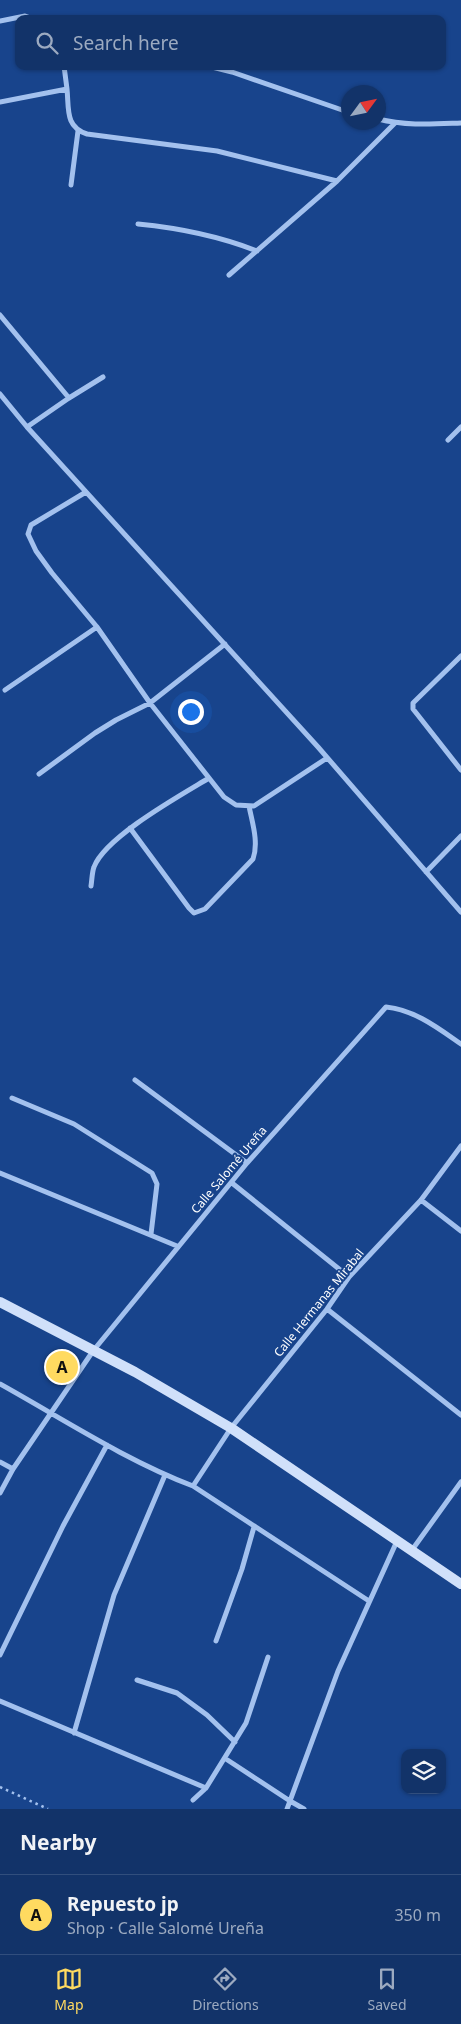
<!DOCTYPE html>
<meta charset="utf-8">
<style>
:root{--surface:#123369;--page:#1b3b6f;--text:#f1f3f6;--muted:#9caac0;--line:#314e7d;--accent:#ffda60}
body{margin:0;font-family:"Noto Sans",sans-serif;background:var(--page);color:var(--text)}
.controls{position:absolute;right:15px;bottom:15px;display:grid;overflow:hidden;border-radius:10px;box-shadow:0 1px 4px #0004}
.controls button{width:45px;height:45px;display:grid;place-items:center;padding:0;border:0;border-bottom:1px solid var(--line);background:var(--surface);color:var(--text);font:25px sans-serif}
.compass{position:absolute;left:341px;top:85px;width:45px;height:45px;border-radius:50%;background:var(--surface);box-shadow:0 1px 4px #0004;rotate:57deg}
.you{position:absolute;left:190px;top:711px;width:18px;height:18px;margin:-12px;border:4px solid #fff;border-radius:50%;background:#1a73e8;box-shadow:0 0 0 8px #1a73e833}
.badge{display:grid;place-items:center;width:32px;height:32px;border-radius:50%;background:var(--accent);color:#111;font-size:16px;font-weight:700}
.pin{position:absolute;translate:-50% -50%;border:2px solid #fff;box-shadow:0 1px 5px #0006}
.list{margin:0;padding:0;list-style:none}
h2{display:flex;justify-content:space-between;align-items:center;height:65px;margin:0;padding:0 20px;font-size:21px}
h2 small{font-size:16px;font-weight:400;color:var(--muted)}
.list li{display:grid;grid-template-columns:32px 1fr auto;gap:15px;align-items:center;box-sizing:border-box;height:80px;padding:0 20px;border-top:1px solid var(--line)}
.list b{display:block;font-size:19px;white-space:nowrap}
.list p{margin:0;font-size:16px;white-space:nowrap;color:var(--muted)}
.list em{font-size:16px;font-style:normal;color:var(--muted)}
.icon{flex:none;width:28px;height:28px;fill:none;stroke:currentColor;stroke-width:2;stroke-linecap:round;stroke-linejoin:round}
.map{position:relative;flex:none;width:461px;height:1809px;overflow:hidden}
.search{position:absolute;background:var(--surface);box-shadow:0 1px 4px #0004;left:15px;right:15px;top:15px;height:55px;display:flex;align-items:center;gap:12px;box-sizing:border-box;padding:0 18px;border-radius:10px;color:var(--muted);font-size:19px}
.sheet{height:145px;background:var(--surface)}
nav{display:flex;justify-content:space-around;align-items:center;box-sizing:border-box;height:70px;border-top:1px solid var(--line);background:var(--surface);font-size:14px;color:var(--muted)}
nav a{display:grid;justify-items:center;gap:2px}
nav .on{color:var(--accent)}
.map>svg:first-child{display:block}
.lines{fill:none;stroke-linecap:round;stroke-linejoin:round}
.path{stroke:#a3c1ee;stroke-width:2.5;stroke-dasharray:2.5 4;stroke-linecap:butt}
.street{stroke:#a3c1ee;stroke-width:5}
.secondary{stroke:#d0e0fa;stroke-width:10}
.labels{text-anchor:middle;stroke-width:4;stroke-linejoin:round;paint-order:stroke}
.street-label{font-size:12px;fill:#fff;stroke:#18448c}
</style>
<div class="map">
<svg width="461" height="1809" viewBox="0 0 461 1809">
<rect width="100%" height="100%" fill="#18448c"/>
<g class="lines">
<path class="path" d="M 0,1787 L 48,1809"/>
<path class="street" d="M 0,21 L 25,16 L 33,19
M 208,66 L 232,72 L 348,112
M 67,89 C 69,109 65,127 87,134 L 217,151 L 337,181
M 0,102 L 67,89 L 64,66
M 378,119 C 406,126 433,124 461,123
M 71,185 L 78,131
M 138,224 C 179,228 219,236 257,251
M 229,275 L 337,181 L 395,123
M 0,315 L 69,398 L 27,427
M 0,394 L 27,427 L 318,747 L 461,912
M 69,398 L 103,377
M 448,440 L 461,427
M 86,492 L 31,525 L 28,534 L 36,551 L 52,573 L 97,627 L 150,703 L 224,797 L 236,805 L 254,806 L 327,758
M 461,656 L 413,703 L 413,709 L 417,714 L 461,770
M 5,690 L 97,627
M 39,774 L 95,733 L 116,720 L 150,703 L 225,644
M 130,828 L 189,908 L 194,913 L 205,909 L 253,859 C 259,842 252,822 249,806
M 426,872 L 461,836
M 91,886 C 92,880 92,872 94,867 C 105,837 181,795 209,778
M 135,1080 L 247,1163
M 12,1098 L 74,1124 L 152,1173 L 157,1184 L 151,1234
M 0,1173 L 177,1246
M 232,1183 L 349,1277
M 421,1200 L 461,1231
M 327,1309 L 461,1415
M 0,1384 C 63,1419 125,1460 193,1486 L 369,1601
M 0,1462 L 13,1469
M 193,1486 L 231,1428 L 327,1309 L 349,1277 L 421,1200 L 461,1146
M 0,1493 L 13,1469 L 93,1351 L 247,1163 L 386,1007 C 415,1010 438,1028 461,1044
M 412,1550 L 461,1482
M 216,1641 L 242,1569 L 254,1527
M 0,1655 L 63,1526 L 107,1445
M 137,1680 L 177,1693 L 207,1715 L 235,1742
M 0,1701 L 206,1788
M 74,1733 L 114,1595 L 165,1475
M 226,1759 L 290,1801 L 304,1809
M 193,1800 L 206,1788 L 246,1723 L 268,1657
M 287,1809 L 338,1671 L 397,1541"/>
<path class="secondary" d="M 0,1302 L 135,1372 L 231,1428 L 461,1584"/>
</g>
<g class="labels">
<g class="street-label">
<text transform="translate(229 1170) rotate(-50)" y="4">Calle Salomé Ureña</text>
<text transform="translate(319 1303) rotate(-51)" y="4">Calle Hermanas Mirabal</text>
</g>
</g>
</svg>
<div class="controls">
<button><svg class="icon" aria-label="layers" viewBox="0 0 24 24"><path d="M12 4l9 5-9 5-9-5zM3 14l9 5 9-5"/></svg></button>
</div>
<svg class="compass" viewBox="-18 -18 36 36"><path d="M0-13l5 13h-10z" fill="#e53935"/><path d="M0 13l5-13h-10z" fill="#9caac0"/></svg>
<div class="you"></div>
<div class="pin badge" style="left:62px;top:1367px">A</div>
<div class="search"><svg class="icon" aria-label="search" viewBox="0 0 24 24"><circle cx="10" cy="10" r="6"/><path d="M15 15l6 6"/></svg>Search here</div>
</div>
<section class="sheet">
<h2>Nearby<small></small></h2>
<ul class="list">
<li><span class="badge">A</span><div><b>Repuesto jp</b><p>Shop · Calle Salomé Ureña</p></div><em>350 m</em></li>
</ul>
</section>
<nav>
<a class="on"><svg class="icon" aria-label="map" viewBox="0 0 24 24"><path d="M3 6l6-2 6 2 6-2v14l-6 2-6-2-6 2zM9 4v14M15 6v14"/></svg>Map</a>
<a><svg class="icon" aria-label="directions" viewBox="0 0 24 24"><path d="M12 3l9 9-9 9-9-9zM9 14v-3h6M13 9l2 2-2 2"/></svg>Directions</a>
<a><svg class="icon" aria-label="saved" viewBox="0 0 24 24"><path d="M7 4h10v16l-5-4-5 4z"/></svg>Saved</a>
</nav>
